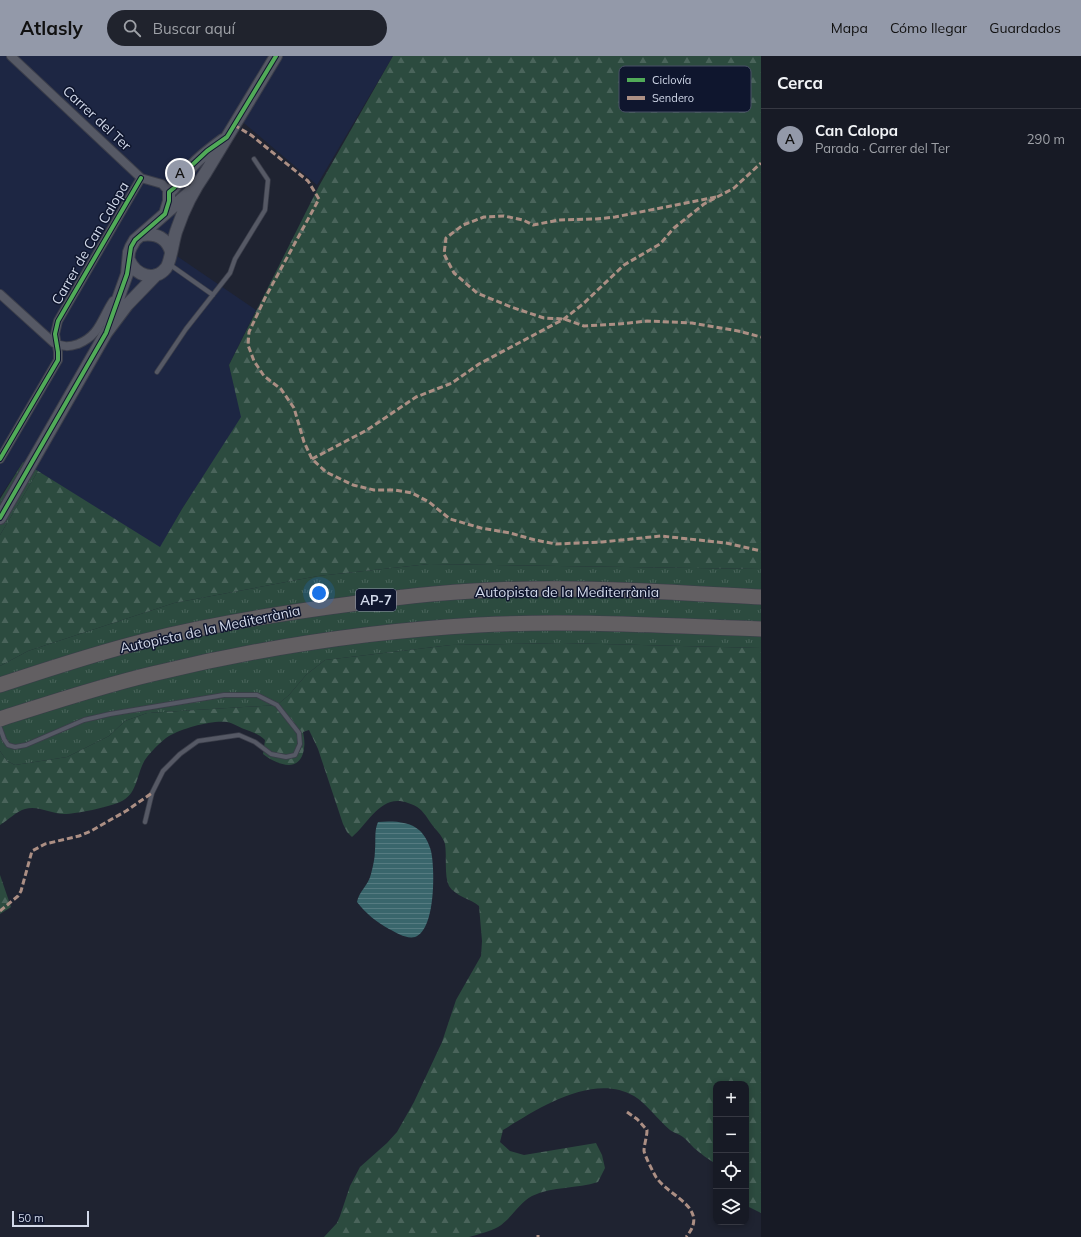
<!DOCTYPE html>
<html lang="es">
<meta charset="utf-8">
<style>
:root{--surface:#171a25;--page:#20232d;--text:#f1f3f6;--muted:#9ea1a7;--line:#363842;--accent:#9399a9}
body{margin:0;font-family:Mulish,sans-serif;background:var(--page);color:var(--text)}
.controls{position:absolute;right:12px;bottom:12px;display:grid;overflow:hidden;border-radius:8px;box-shadow:0 2px 6px #0003}
.controls button{width:36px;height:36px;display:grid;place-items:center;padding:0;border:0;border-bottom:1px solid var(--line);background:var(--surface);color:var(--text);font:20px sans-serif}
.scale{position:absolute;left:12px;bottom:10px;width:77px;box-sizing:border-box;padding-left:4px;border:2px solid #d1d8e9;border-top:0;font-size:11px;line-height:14px;white-space:nowrap;color:#d1d8e9;-webkit-text-stroke:3px #0f162e;paint-order:stroke}
.you{position:absolute;left:319px;top:537px;width:14px;height:14px;margin:-10px;border:3px solid #fff;border-radius:50%;background:#1a73e8;box-shadow:0 0 0 6px #1a73e833}
.badge{display:grid;place-items:center;width:26px;height:26px;border-radius:50%;background:var(--accent);color:#111;font-size:13px;font-weight:700}
.pin{position:absolute;translate:-50% -50%;border:2px solid #fff;box-shadow:0 1px 4px #0006}
.list{margin:0;padding:0;list-style:none}
h2{display:flex;justify-content:space-between;align-items:center;height:52px;margin:0;padding:0 16px;font-size:17px}
h2 small{font-size:13px;font-weight:400;color:var(--muted)}
.list li{display:grid;grid-template-columns:26px 1fr auto;gap:12px;align-items:center;box-sizing:border-box;height:60px;padding:0 16px;border-top:1px solid var(--line)}
.list b{display:block;font-size:15px;white-space:nowrap}
.list p{margin:0;font-size:13px;white-space:nowrap;color:var(--muted)}
.list em{font-size:13px;font-style:normal;color:var(--muted)}
.icon{flex:none;width:22px;height:22px;fill:none;stroke:currentColor;stroke-width:2;stroke-linecap:round;stroke-linejoin:round}
.map{position:relative;flex:none;width:761px;height:1181px;overflow:hidden}
header{display:flex;align-items:center;gap:24px;box-sizing:border-box;height:56px;padding:0 20px;background:var(--accent);color:#111}
header strong{font-size:19px}
nav{display:flex;gap:22px;margin-inline-start:auto;font-size:14px}
.search{width:280px;height:36px;background:var(--page);display:flex;align-items:center;gap:10px;box-sizing:border-box;padding:0 14px;border-radius:22px;color:var(--muted);font-size:15px}
main{display:flex}
aside{flex:1;background:var(--surface)}
.map>svg:first-child{display:block}
.built{fill:#1d2643}
.grass{fill:url(#grass-tufts)}
.forest{fill:url(#forest-firs)}
.water{fill:url(#water-rules)}
.lines{fill:none;stroke-linecap:round;stroke-linejoin:round}
.service-casing{stroke:#3b3e4a;stroke-width:5.5}
.minor-casing{stroke:#3b3e4a;stroke-width:10}
.secondary-casing{stroke:#3b3e4a;stroke-width:14}
.motorway-casing{stroke:#3b3e4a;stroke-width:16}
.service{stroke:#565965;stroke-width:4}
.minor{stroke:#565965;stroke-width:8}
.secondary{stroke:#565965;stroke-width:12}
.motorway{stroke:#625f62;stroke-width:15}
.quiet{stroke:#ac8f84;stroke-width:3;stroke-dasharray:6 3;stroke-linecap:butt}
.cycleway-casing{stroke:#0f162e;stroke-width:6}
.cycleway{stroke:#51ab58;stroke-width:4}
.labels{text-anchor:middle;stroke-width:3;stroke-linejoin:round;paint-order:stroke}
.shield{fill:#0f162e;stroke:#979eb1;stroke-width:1}
.shield-label{font-size:13px;font-weight:bold;fill:#d1d8e9}
.street-label{font-size:14px;fill:#d1d8e9;stroke:#0f162e}
.key{fill:#0f162e;stroke:#495066;stroke-width:1}
.key-label{font-size:11px;fill:#d1d8e9}
</style>
<header>
<strong>Atlasly</strong>
<div class="search"><svg class="icon" aria-label="search" viewBox="0 0 24 24"><circle cx="10" cy="10" r="6"/><path d="M15 15l6 6"/></svg>Buscar aquí</div>
<nav><a>Mapa</a><a>Cómo llegar</a><a>Guardados</a></nav>
</header>
<main>
<div class="map">
<svg width="761" height="1181" viewBox="0 0 761 1181">
<defs>
<pattern id="grass-tufts" width="24" height="20" patternUnits="userSpaceOnUse"><rect width="24" height="20" fill="#2c4b3f"/><path d="M3 7l-1-3M5 7V3M7 7l1-3M15 17l-1-3M17 17v-4M19 17l1-3" fill="none" stroke="#4a645b"/></pattern>
<pattern id="forest-firs" width="22" height="20" patternUnits="userSpaceOnUse"><rect width="22" height="20" fill="#2c4b3f"/><path d="M5 1l3.5 6h-7zM16 11l3.5 6h-7z" fill="#4a645b"/></pattern>
<pattern id="water-rules" width="6" height="5" patternUnits="userSpaceOnUse"><rect width="6" height="5" fill="#39666c"/><path d="M0 2.5h6" fill="none" stroke="#557b81"/></pattern>
</defs>
<rect width="100%" height="100%" fill="#1f2331"/>
<path class="built" d="M 0,0 L 393,0 L 317,129 L 238,62 L 208,113 L 171,196 L 256,254 L 229,309 L 242,361 L 182,453 L 160,492 L 23,406 L 0,441 Z"/>
<path class="grass" d="M 23,406 L 38,415 L 0,479 L 0,443 Z
M 429,508 L 761,513 L 761,592 L 562,587 L 451,589 L 325,604 L 306,619 L 289,639 L 277,649 L 147,657 L 125,665 L 109,680 L 67,701 L 15,709 L 7,705 L 0,695 L 0,610 L 28,595 L 174,547 L 318,520 Z"/>
<path class="forest" d="M 393,0 L 761,0 L 761,513 L 429,508 L 318,520 L 174,547 L 28,595 L 0,610 L 0,479 L 38,415 L 160,491 L 182,453 L 241,361 L 229,309 L 319,130 Z
M 562,587 L 761,592 L 761,1157 L 747,1150 L 746,1028 L 716,1028 L 716,1108 C 708,1103 701,1098 694,1092 C 690,1088 687,1084 683,1081 C 679,1078 674,1077 670,1074 C 658,1064 647,1048 634,1040 C 593,1016 537,1053 503,1074 L 500,1086 L 510,1095 L 524,1099 L 596,1087 L 602,1099 L 605,1112 L 598,1126 C 577,1133 553,1130 532,1140 C 519,1147 511,1163 498,1171 C 489,1176 479,1178 469,1181 L 324,1181 L 337,1167 L 340,1160 L 350,1130 L 360,1111 L 387,1087 L 397,1076 L 414,1046 L 442,986 L 456,944 L 481,900 L 482,885 L 479,850 C 471,843 455,840 449,830 C 444,820 447,800 445,788 C 444,781 432,770 428,763 C 422,754 418,750 408,747 C 381,737 369,767 352,781 L 347,776 L 343,768 L 318,693 L 309,674 L 303,676 C 304,681 305,687 304,692 C 301,718 277,709 263,698 L 265,684 C 259,678 252,676 244,673 C 239,671 233,667 227,666 C 211,664 183,672 169,680 C 161,685 153,694 147,701 C 136,715 139,738 120,746 C 108,751 77,758 64,758 C 51,758 38,749 25,753 C 17,755 8,764 0,769 L 0,695 L 7,705 L 15,709 L 67,701 L 109,680 L 125,665 L 147,657 L 277,649 L 289,639 L 306,619 L 325,604 L 451,589 Z
M 0,819 L 11,851 L 0,858 Z"/>
<path class="water" d="M 378,766 C 391,765 409,765 419,774 C 425,779 429,788 431,795 C 435,812 436,874 415,881 C 406,883 397,877 389,873 C 378,867 365,857 357,846 C 359,835 368,830 371,818 C 373,810 375,802 375,794 C 376,784 374,775 378,766 Z"/>
<g class="lines">
<g class="service-casing">
<path id="service" d="M 169,208 L 213,239
M 157,316 L 186,273 L 230,217 L 235,203 L 265,154 L 268,124 L 254,103
M 0,672 L 4,683 L 8,689 L 15,691 L 26,689 L 84,664 L 110,658 L 224,639 L 257,639 L 277,649 L 299,677 L 300,688 L 295,699 L 286,701 L 271,698 L 255,686 L 239,679 L 198,685 L 180,698 L 163,715 L 152,737 L 145,766"/>
</g>
<g class="minor-casing">
<path id="minor" d="M 11,0 L 141,122 L 162,128 L 169,136
M 0,238 L 54,287 C 63,291 69,291 78,288 C 100,279 101,263 113,245
M 0,403 L 58,304 L 58,296 L 55,278 L 58,265 L 141,122"/>
</g>
<g class="secondary-casing">
<path id="secondary" d="M 165,158 L 169,145 L 169,136 C 178,129 184,119 192,110 C 201,100 212,92 223,84
M 142,179 C 156,177 167,182 171,196
M 129,204 C 136,220 155,226 166,212 C 171,206 173,182 177,173 C 184,152 194,133 206,116 L 276,0
M 109,268 L 127,218 L 129,196 L 131,191 L 135,184 L 190,136
M 0,462 L 106,277 L 127,249 L 156,219"/>
</g>
<g class="motorway-casing">
<path id="motorway" d="M 0,629 C 48,613 96,597 145,585 C 212,568 282,557 351,548 C 412,539 474,533 536,533 C 611,532 686,537 761,541
M 0,663 C 50,647 101,630 152,618 C 259,592 368,575 478,569 C 572,564 667,570 761,573"/>
</g>
<use href="#service" class="service"/>
<use href="#minor" class="minor"/>
<use href="#secondary" class="secondary"/>
<use href="#motorway" class="motorway"/>
<path class="quiet" d="M 234,69 L 251,79 L 308,125 L 319,143 L 265,242 L 249,276 L 248,289 L 254,305 L 264,320 L 281,333 L 294,352 L 304,386 L 312,403 L 326,416 L 353,429 L 374,434 L 395,434 L 412,437 L 429,446 L 450,463 L 481,472 L 510,477 L 535,484 L 556,488 L 602,486 L 661,480 L 726,487 L 761,495
M 716,141 L 615,161 L 596,163 L 559,164 L 533,169 L 523,164 L 504,160 L 484,161 L 463,169 L 446,182 L 444,198 L 454,217 L 477,237 L 511,251 L 544,262 L 564,263 L 584,270 L 619,268 L 647,265 L 692,267 L 738,275 L 761,281
M 312,403 L 367,374 L 416,341 L 452,327 L 479,308 L 564,263 L 583,248 L 624,209 L 660,188 L 674,172 L 704,148 L 734,132 L 761,107
M 0,855 L 18,840 L 21,835 L 32,795 L 45,788 L 79,780 L 91,775 L 126,755 L 152,737
M 627,1056 L 637,1063 L 647,1074 C 647,1081 644,1089 644,1095 C 645,1100 653,1116 656,1121 C 669,1141 711,1152 686,1181
M 538,1179 L 538,1181"/>
<g class="cycleway-casing">
<path id="cycleway" d="M 0,403 L 58,304 L 58,296 L 55,278 L 58,265 L 141,122
M 0,462 L 106,277 L 127,218 L 131,191 L 135,184 L 165,158 L 169,145 L 169,136 L 174,132 L 191,110 L 207,95 L 227,81 L 276,0"/>
</g>
<use href="#cycleway" class="cycleway"/>
</g>
<g class="labels">
<rect class="shield" x="356" y="533" width="40" height="22" rx="3"/>
<g class="shield-label">
<text x="376" y="549">AP-7</text>
</g>
<g class="street-label">
<text transform="translate(97 62) rotate(43)" y="5">Carrer del Ter</text>
<text transform="translate(90 187) rotate(-60)" y="5">Carrer de Can Calopa</text>
<text x="567" y="541">Autopista de la Mediterrània</text>
<text transform="translate(210 573) rotate(-12)" y="5">Autopista de la Mediterrània</text>
</g>
</g>
<rect x="619" y="10" width="132" height="46" rx="6" class="key"/>
<rect x="627" y="22" width="18" height="4" fill="#51ab58"/>
<rect x="627" y="40" width="18" height="4" fill="#ac8f84"/>
<g class="key-label">
<text x="652" y="28">Ciclovía</text>
<text x="652" y="46">Sendero</text>
</g>
</svg>
<div class="controls">
<button>+</button>
<button>−</button>
<button><svg class="icon" aria-label="locate" viewBox="0 0 24 24"><circle cx="12" cy="12" r="6"/><path d="M12 2v4M12 18v4M2 12h4M18 12h4"/></svg></button>
<button><svg class="icon" aria-label="layers" viewBox="0 0 24 24"><path d="M12 4l9 5-9 5-9-5zM3 14l9 5 9-5"/></svg></button>
</div>
<div class="scale">50 m</div>
<div class="you"></div>
<div class="pin badge" style="left:180px;top:117px">A</div>
</div>
<aside>
<h2>Cerca<small></small></h2>
<ul class="list">
<li><span class="badge">A</span><div><b>Can Calopa</b><p>Parada · Carrer del Ter</p></div><em>290 m</em></li>
</ul>
</aside>
</main>
